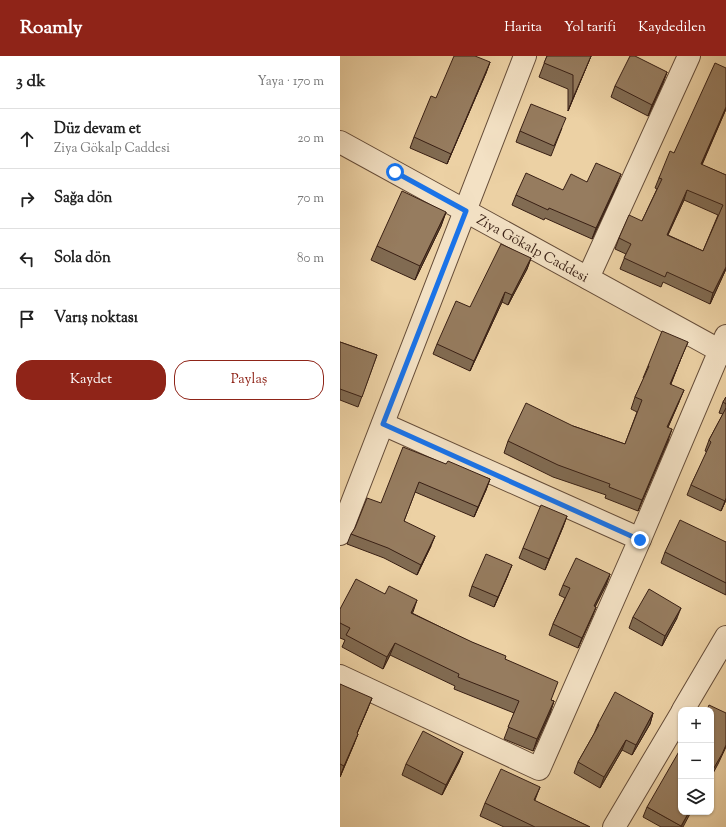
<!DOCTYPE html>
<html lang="tr">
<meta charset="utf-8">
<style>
:root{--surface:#fff;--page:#f6f6f6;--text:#222;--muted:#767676;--line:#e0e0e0;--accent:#8f2418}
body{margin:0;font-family:"Sorts Mill Goudy",serif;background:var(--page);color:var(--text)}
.controls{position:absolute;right:12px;bottom:12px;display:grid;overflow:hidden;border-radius:8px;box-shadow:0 1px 3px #0004}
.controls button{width:36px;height:36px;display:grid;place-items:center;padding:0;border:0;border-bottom:1px solid var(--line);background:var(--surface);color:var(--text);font:20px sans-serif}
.stop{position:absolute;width:12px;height:12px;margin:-9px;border:3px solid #1a73e8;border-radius:50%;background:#fff}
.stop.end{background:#1a73e8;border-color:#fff;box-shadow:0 1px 4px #0008}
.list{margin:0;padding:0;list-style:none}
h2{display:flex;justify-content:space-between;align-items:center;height:52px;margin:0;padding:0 16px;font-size:17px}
h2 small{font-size:13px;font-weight:400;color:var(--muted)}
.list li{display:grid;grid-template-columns:26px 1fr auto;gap:12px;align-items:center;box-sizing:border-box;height:60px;padding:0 16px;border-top:1px solid var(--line)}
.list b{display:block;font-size:15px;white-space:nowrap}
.list p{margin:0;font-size:13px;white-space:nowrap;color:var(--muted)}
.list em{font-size:13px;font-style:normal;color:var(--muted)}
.actions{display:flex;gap:8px;padding:12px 16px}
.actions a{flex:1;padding:9px 0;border:1px solid var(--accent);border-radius:16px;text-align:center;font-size:14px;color:var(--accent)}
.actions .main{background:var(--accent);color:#fff}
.icon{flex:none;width:22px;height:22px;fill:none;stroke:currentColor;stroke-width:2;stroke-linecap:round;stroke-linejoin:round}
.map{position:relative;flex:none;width:386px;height:771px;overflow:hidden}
header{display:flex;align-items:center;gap:24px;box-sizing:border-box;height:56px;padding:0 20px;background:var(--accent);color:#fff}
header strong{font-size:19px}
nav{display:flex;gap:22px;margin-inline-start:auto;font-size:14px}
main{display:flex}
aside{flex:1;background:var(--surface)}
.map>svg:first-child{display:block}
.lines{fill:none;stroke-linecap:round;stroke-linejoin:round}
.minor-casing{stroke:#654c38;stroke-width:24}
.minor{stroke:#f3e1c4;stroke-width:22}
.wall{fill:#816b52;stroke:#381f14;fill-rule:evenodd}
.shaded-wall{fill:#695742;stroke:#381f14}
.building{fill:#967c5f;stroke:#381f14;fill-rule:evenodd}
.route{stroke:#1a73e8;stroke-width:5}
.labels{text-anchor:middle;stroke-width:4;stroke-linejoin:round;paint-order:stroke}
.street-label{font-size:14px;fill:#381f14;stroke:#f3e1c4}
</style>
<header>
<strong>Roamly</strong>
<nav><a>Harita</a><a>Yol tarifi</a><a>Kaydedilen</a></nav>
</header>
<main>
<aside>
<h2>3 dk<small>Yaya · 170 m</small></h2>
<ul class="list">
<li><svg class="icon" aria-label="ahead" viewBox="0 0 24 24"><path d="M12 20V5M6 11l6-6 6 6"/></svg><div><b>Düz devam et</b><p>Ziya Gökalp Caddesi</p></div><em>20 m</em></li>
<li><svg class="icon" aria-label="right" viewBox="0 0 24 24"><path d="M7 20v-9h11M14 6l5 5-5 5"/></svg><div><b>Sağa dön</b></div><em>70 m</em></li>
<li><svg class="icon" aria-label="left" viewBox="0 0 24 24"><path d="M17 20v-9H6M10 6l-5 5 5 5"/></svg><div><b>Sola dön</b></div><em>80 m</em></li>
<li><svg class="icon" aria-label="arrive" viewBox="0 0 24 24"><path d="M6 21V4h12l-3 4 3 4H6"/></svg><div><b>Varış noktası</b></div></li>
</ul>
<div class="actions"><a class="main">Kaydet</a><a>Paylaş</a></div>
</aside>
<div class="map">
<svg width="386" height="771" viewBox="0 0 386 771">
<rect width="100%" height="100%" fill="#ecd1a4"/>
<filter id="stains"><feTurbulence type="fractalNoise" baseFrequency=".005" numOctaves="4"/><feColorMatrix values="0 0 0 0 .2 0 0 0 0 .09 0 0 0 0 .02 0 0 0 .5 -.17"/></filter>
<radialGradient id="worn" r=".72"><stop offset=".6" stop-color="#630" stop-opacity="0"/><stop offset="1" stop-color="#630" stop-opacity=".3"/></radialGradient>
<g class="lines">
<g class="minor-casing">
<g id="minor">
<path id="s1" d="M 0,86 L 386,298"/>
<path d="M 248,222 L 349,0"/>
<path d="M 43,368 L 300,483"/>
<path d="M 0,478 L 185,0"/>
<path d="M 0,620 L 199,713 L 300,483 L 386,280"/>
<path d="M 343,654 L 386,581"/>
<path d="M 274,771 L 341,658"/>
</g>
</g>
<use href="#minor" class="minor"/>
</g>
<path class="wall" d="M 207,0 L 251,0 L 228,55 L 228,33 L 199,21 Z
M 150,6 L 146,17 L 107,108 L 70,92 L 74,81 Z
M 386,12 L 386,53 L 362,109 L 386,119 L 386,213 L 370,248 L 323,226 L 321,231 L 280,213 L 286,198 L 275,193 L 279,182 L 302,165 L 317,133 L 315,132 L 319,122 ZM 344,144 L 378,159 L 363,195 L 328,179 Z
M 327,16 L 323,27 L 308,60 L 271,41 L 275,30 Z
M 222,72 L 211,100 L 176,86 L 180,75 Z
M 247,126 L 277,129 L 252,183 L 205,162 L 204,164 L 172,149 L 176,139 L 223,134 Z
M 106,156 L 101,170 L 75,224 L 31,204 L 37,190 Z
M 191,202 L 187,213 L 168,249 L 162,246 L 130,315 L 93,298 L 97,288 L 130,251 Z
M 0,286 L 37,299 L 18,351 L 0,344 Z
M 343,297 L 331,328 L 339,346 L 328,371 L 328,385 L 298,455 L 265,442 L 266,439 L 213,421 L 164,397 L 168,385 L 233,370 L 285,388 L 297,356 L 291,353 L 295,341 L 304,322 L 303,322 L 308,310 Z
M 386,341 L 386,444 L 381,455 L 347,439 L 351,429 L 367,396 L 365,395 L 369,384 L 383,358 L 379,357 L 383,346 Z
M 106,408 L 150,423 L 146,434 L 134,461 L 75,436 L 64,465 L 91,490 L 77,519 L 44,502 L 7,488 L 11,478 L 41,447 Z
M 227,460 L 223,471 L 205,514 L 179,502 L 183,492 Z
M 386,486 L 386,539 L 321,507 L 325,496 Z
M 270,518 L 266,529 L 255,551 L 256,551 L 252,561 L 238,592 L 209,579 L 213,568 L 225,542 L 219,539 L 223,529 Z
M 168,519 L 154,551 L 129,540 L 132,530 Z
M 45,538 L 72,557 L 165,603 L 211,644 L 214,645 L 210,657 L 193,695 L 164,683 L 174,657 L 114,633 L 115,630 L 50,599 L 43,613 L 2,591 L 5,584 L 0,582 L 0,553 Z
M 293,561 L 337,562 L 322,590 L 289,572 Z
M 0,628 L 28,652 L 17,677 L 14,688 L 0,721 Z
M 313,657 L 310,668 L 292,699 L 282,694 L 260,732 L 234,717 L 238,706 L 254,678 L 258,668 Z
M 123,696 L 119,706 L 102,739 L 62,719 L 66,708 Z
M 195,745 L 250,771 L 164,771 L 140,760 L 145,747 Z
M 307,751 L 343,771 L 321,771 L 303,761 Z"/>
<path class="shaded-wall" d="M 251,0 L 228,55 L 233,42 Z
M 150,6 L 146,17 L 107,108 L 111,98 Z
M 327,16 L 323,27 L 308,60 L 312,49 Z
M 386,51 L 386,53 L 357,119 L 361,108 Z
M 281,118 L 277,129 L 252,183 L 256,172 Z
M 347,134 L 344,144 L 323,189 L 327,179 Z
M 106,156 L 101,170 L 75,224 L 80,210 Z
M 191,202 L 187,213 L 168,249 L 172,239 Z
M 386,211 L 386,213 L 370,248 L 373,237 Z
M 165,236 L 162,246 L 130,315 L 134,305 Z
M 348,286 L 343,297 L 326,340 L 330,328 Z
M 344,334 L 339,346 L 323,383 L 327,371 Z
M 332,373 L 328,385 L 298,455 L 302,444 Z
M 150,423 L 146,434 L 134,461 L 138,451 Z
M 386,442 L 386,444 L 381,455 L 385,445 Z
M 227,460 L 223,471 L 205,514 L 209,503 Z
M 95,480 L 91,490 L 77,519 L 81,509 Z
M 172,509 L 168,519 L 154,551 L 158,541 Z
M 270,518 L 266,529 L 250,561 L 254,550 Z
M 77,544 L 73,556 L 66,568 L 71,557 Z
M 256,551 L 252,561 L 238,592 L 242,582 Z
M 341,552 L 337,562 L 322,590 L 325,580 Z
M 55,587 L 50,599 L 43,613 L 47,601 Z
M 32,642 L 28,652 L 13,687 L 17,677 Z
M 214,645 L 210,657 L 193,695 L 197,683 Z
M 313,657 L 310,668 L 292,699 L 296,689 Z
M 18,678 L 14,688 L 0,721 L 4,710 Z
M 286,684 L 282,694 L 260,732 L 264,721 Z
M 386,689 L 386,691 L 378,708 L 371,721 L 371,717 Z
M 123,696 L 119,706 L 102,739 L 106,729 Z
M 200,731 L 195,744 L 189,757 L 194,744 Z
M 349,756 L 351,756 L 343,771 L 341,771 Z"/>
<path class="building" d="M 114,0 L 135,0 L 150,6 L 111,98 L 74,81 L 91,40 L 96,42 Z
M 207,0 L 251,0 L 233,42 L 233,19 L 204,7 Z
M 290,0 L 295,0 L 327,16 L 312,49 L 275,30 Z
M 375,7 L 386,12 L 386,51 L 361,108 L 386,119 L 386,211 L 373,237 L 327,216 L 325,221 L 284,202 L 291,188 L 279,182 L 289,159 L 302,165 L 322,123 L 319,122 L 330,95 L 334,97 ZM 347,134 L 383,149 L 363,195 L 327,179 Z
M 191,48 L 226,62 L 214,90 L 180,75 Z
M 256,107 L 281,118 L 256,172 L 209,152 L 208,154 L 176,139 L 186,117 L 223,134 L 231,118 L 247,126 Z
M 62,135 L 106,156 L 80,210 L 37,190 Z
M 161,188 L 191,202 L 172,239 L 165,236 L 134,305 L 97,288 L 116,245 L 130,251 Z
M 322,275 L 348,286 L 330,328 L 344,334 L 327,371 L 332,373 L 302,444 L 269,431 L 270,428 L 218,409 L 168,385 L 186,347 L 233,370 L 285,388 L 302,344 L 295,341 L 309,310 L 308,310 Z
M 0,286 L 37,299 L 22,341 L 0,333 Z
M 386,341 L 386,348 L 383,346 Z
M 386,352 L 386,442 L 385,445 L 351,429 L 371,386 L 369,384 Z
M 63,391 L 106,408 L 108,405 L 150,423 L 138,451 L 79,426 L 64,465 L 95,480 L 81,509 L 48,492 L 11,478 L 15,472 L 27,442 L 41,447 Z
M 201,449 L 227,460 L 209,503 L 183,492 Z
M 340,464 L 386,486 L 386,527 L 325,496 Z
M 146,498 L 172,509 L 158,541 L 132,530 Z
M 236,502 L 270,518 L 254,550 L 256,551 L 242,582 L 213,568 L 230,532 L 223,529 Z
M 16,523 L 45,538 L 49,530 L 77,544 L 71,557 L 132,586 L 166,600 L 165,603 L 218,626 L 211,644 L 214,645 L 197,683 L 168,671 L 179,645 L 118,621 L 119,618 L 55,587 L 47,601 L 6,579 L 10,572 L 0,567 L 0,553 Z
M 309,533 L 341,552 L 325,580 L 293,561 Z
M 0,628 L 32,642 L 17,677 L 18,678 L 4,710 L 0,708 Z
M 275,636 L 313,657 L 296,689 L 286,684 L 264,721 L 238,706 L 259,669 L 258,668 Z
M 369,649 L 386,657 L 386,689 L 382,698 L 371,717 L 371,654 L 367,654 Z
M 83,675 L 123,696 L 106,729 L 66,708 Z
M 341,692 L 341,756 L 349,756 L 341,770 L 307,751 Z
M 161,713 L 200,731 L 194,744 L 250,771 L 195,771 L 145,747 Z"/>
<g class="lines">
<path class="route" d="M 55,116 L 126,155 L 43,368 L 300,484"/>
</g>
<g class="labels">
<g class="street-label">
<text dy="5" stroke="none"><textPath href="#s1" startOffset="220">Ziya Gökalp Caddesi</textPath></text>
</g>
</g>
<rect width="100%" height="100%" filter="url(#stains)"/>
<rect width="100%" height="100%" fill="url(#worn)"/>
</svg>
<div class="controls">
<button>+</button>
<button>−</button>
<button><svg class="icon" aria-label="layers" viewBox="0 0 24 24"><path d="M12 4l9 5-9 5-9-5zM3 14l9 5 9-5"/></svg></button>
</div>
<div class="stop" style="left:55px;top:116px"></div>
<div class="stop end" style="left:300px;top:484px"></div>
</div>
</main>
